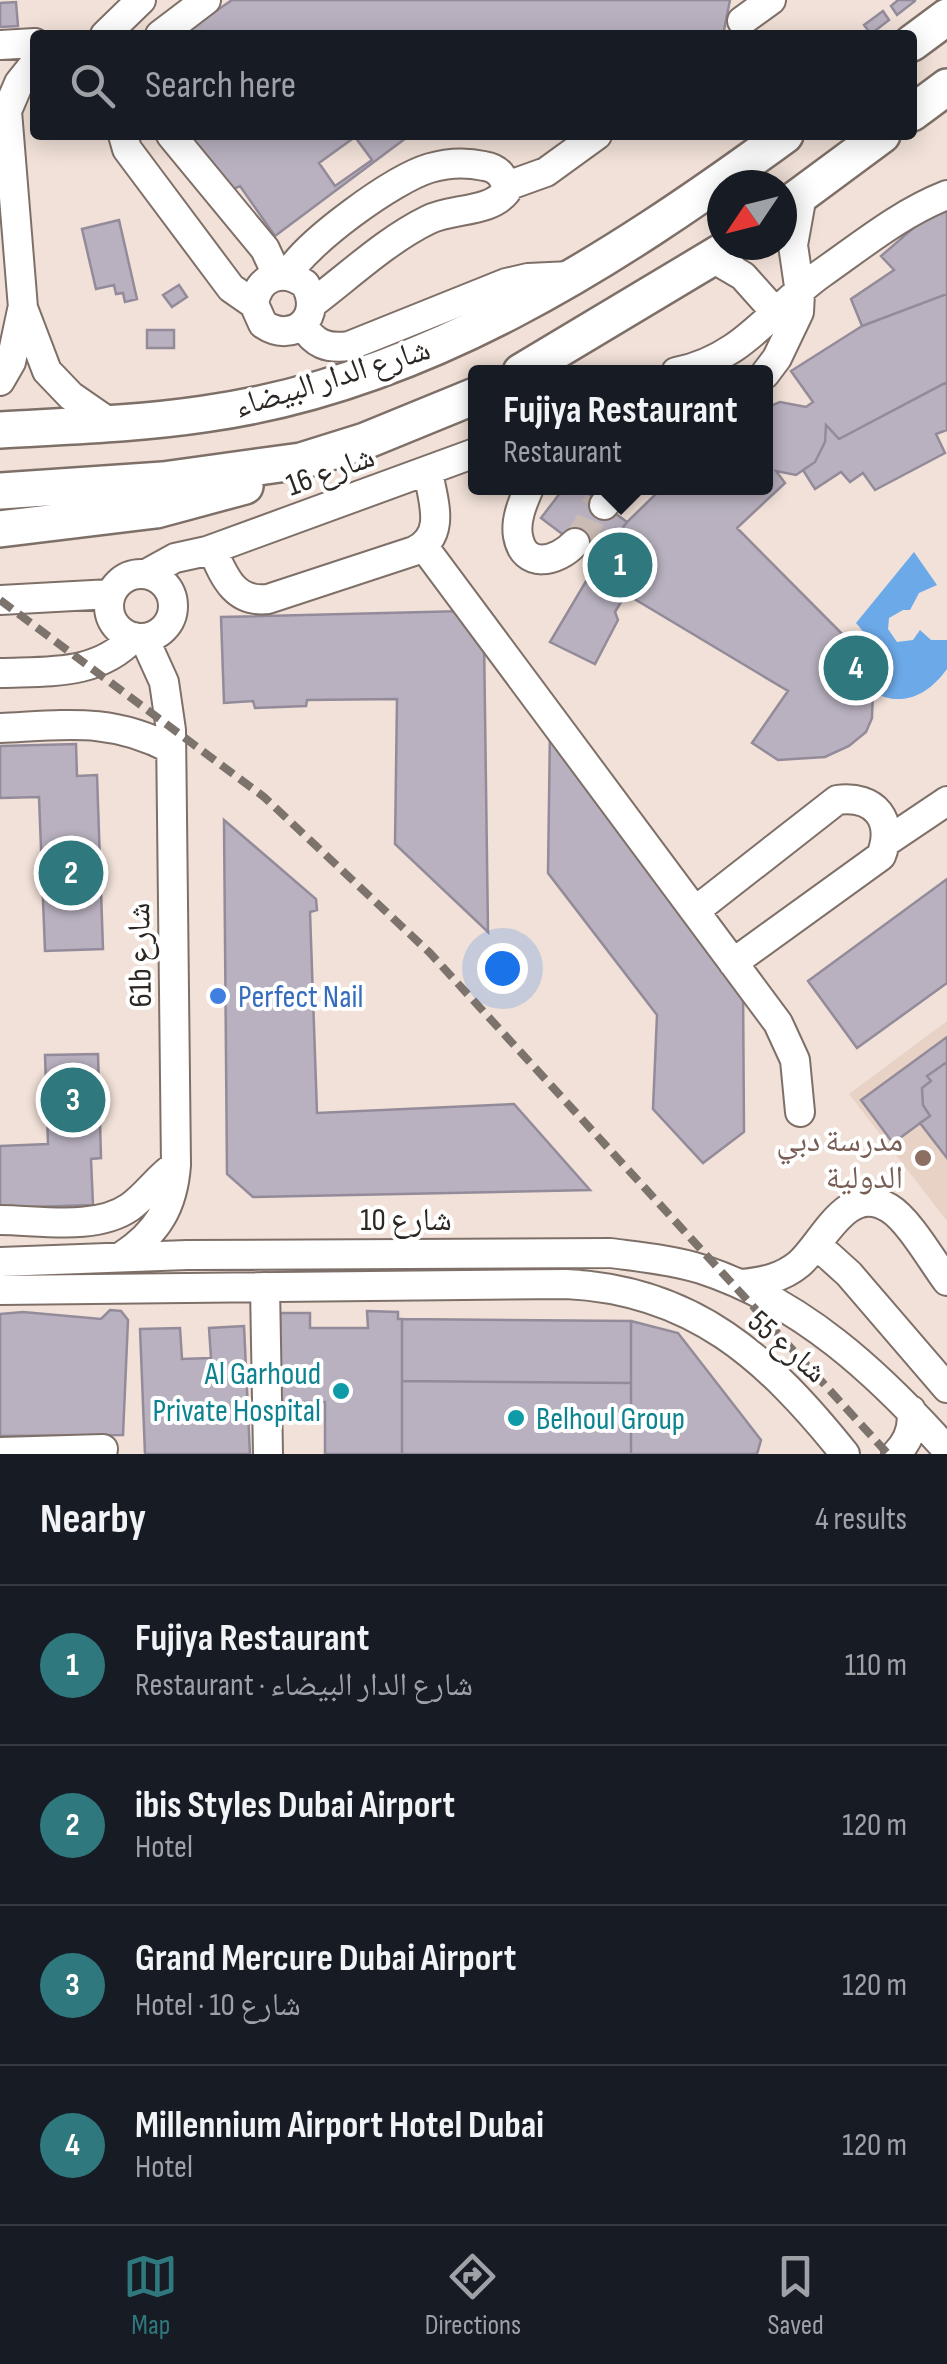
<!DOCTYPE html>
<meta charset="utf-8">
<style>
:root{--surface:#171b24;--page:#242831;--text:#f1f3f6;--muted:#9ea1a6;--line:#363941;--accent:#2f787e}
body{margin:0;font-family:"Sofia Sans Condensed","Noto Naskh Arabic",sans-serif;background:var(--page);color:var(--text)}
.compass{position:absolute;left:707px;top:170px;width:90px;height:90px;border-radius:50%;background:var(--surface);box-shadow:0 5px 25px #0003;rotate:235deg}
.you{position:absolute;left:502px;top:968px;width:35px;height:35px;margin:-25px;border:8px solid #fff;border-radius:50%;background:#1a73e8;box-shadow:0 0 0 15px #1a73e833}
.badge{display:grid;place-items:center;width:65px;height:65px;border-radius:50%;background:var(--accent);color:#fff;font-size:32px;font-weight:700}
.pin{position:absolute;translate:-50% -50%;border:5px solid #fff;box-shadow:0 2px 10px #0006}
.popup{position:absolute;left:468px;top:365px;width:305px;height:130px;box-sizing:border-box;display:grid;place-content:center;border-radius:10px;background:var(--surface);filter:drop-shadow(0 2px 8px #0005);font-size:32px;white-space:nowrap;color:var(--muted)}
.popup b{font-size:38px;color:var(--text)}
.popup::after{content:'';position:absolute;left:50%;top:100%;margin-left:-20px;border:20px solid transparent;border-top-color:var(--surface)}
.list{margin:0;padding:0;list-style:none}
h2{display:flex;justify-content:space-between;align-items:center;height:130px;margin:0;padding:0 40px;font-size:42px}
h2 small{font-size:32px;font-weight:400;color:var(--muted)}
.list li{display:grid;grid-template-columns:65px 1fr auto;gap:30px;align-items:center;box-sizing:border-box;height:160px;padding:0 40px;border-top:2px solid var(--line)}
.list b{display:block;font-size:38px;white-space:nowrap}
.list p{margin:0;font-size:32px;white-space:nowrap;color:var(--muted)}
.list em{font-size:32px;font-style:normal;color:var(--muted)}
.icon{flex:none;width:55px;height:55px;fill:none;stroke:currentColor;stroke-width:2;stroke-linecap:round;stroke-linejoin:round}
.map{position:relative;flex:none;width:947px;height:1454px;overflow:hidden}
.search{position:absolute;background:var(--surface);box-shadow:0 5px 25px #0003;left:30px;right:30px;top:30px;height:110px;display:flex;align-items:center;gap:25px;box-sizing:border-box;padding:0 35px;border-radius:10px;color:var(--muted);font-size:38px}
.sheet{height:770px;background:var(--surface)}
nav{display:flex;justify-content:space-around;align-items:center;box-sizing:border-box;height:140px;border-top:2px solid var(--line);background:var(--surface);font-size:28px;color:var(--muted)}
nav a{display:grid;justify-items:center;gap:5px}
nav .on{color:var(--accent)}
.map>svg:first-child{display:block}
.education{fill:#e8d2c6}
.water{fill:#6ca9e8}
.building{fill:#b9b1bf;stroke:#938b99;stroke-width:2.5;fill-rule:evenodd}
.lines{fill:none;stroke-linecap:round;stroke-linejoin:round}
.minor-tunnel{stroke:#cabcb4;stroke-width:28;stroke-dasharray:28 14;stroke-linecap:butt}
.minor-casing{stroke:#7e7068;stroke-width:32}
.major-casing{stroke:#7e7068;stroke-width:40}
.minor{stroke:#fff;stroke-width:28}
.major{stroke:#fff;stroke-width:35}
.rail{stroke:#7d736d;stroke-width:8;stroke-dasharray:15 8;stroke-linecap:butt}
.shop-dot{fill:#3f7fe0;stroke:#fff;stroke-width:4}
.education-dot{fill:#8d6e63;stroke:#fff;stroke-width:4}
.culture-dot{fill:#0f9aa8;stroke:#fff;stroke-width:4}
.labels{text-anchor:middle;stroke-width:8;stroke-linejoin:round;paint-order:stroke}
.street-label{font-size:32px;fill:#2d2723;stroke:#fff}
.shop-label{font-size:32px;fill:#366cbe;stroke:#fff;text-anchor:start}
.education-label{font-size:32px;fill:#785e54;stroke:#fff;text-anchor:end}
.culture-label{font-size:32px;fill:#0d838f;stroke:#fff;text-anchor:end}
</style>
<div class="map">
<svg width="947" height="1454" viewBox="0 0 947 1454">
<rect width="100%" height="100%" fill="#f1e1d8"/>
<path class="education" d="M 947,1021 L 947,1221 L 849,1094 Z"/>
<path class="water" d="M 914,552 L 937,585 L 919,593 L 910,610 L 903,610 L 889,618 L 888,629 L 897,642 L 913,640 L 920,630 L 931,640 L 947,640 L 947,669 C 928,695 902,709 871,691 L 869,682 L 875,681 C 876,658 872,640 856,623 Z"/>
<path class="building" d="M 232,0 L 730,0 L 723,35 L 181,35 Z
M 898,0 L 915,0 L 915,1 L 897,15 L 891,6 Z
M 16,2 L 18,26 L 0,27 L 0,3 Z
M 883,11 L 889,20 L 871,34 L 864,25 Z
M 190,135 L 410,135 L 275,236 L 240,186 L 231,190 ZM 355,137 L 372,160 L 335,186 L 319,163 Z
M 947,199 L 947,294 L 862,326 L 851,299 L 894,270 L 881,256 Z
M 119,220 L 137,299 L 125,302 L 123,293 L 116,294 L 114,285 L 96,289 L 82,229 Z
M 179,285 L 187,297 L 172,307 L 163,295 Z
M 947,294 L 947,382 L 839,439 L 826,425 L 825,442 L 815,462 L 796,475 L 776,471 L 785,483 L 737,528 L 865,657 L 873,687 L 872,718 L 866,732 L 849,746 L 825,757 L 778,760 L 752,743 L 788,691 L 626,594 L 615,612 L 618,620 L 595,664 L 550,642 L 598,561 L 627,522 L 662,488 L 765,488 L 765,408 L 780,402 L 806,407 L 813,402 L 791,371 L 862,326 Z
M 147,330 L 174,330 L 174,348 L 147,348 Z
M 947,382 L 947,430 L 936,434 L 945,453 L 875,490 L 863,473 L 850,482 L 841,472 L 815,489 L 803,470 L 815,462 L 825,442 L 826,425 L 839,439 Z
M 564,488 L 581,488 L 627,522 L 598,561 L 541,518 Z
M 465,611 L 484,639 L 488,932 L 395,844 L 397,699 L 307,700 L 306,706 L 255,708 L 253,701 L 224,703 L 221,617 Z
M 550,729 L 743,983 L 744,1132 L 703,1163 L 653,1109 L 657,1015 L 548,873 Z
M 76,744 L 77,776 L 97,775 L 103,949 L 45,951 L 39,797 L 0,798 L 0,746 Z
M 224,820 L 316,899 L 317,910 L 310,912 L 317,1113 L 514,1104 L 590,1190 L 253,1197 L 227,1174 Z
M 947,879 L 947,983 L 857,1048 L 808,981 Z
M 947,1037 L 947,1062 L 927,1076 L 931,1081 L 922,1088 L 923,1105 L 930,1116 L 893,1143 L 861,1100 Z
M 98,1054 L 101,1158 L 91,1159 L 93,1205 L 0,1208 L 0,1146 L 48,1144 L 45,1055 Z
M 947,1062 L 947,1158 L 920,1123 L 930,1116 L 923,1105 L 922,1088 L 931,1081 L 927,1076 Z
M 110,1310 L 121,1311 L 128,1320 L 123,1435 L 0,1436 L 0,1314 L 23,1312 L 101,1319 Z
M 367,1311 L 398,1312 L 398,1319 L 402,1319 L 402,1454 L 325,1454 L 325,1402 L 281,1402 L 280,1313 L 310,1313 L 310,1328 L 368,1328 Z
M 402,1319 L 631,1321 L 631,1383 L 402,1381 Z
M 631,1321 L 678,1333 L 761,1440 L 757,1454 L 631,1454 Z
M 244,1326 L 250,1454 L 145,1454 L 140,1329 L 180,1328 L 182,1359 L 211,1358 L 209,1328 Z
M 402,1381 L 631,1383 L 631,1454 L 402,1454 Z"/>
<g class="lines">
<path class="minor-tunnel" d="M 575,543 L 587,527 L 598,500"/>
<g class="minor-casing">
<path id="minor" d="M 742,21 L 771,0
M 105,35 L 141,0
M 160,35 L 206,0
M 0,45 L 35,43
M 35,63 L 19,83 L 7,111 L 23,308 L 47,371 L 71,396 L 110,423
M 123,135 L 127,149 L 231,288 L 254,304 L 263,324 C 294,345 324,316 305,284 C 283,268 258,276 254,304
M 171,135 L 265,249 L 277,275
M 507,186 L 546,172 L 597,135
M 714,259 L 743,276 L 777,314
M 288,274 C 307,242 393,179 430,168 C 447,163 466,162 484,166 C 498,168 506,177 506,192 C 489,213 452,208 428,220 C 387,240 350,275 313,303
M 303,325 C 314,344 327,349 349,346 L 506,283 L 528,278 L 571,276
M 676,372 C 743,359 771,309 822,273 C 862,245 901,213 947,195
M 765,374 L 777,358 L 799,312 L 800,293 L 793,245 L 802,195
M 0,381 L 11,362 L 22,310
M 529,488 C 523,502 515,520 518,536 C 524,570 557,562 575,543
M 604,505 L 618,488
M 424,547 L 778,1023 L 795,1060 L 800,1112
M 212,549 C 224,576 234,603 268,599 L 414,551 C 447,536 433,501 428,472
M 146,574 L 175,558 L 207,551 L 475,453
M109 606a32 32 0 1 1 64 0a32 32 0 1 1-64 0Z
M 0,600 L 111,594
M 0,673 C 50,671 97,676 134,637
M 0,728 C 64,725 112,717 171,749
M 886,842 L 947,801
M 695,911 L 837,800 C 875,795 895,820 881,856 L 733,963
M 0,1220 C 39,1220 96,1231 130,1207 C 147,1195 158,1177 176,1165
M 815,1248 L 828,1255 L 849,1274 L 947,1388
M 122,1256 C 157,1233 173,1207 176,1165 L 171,730 L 164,682 L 144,638
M 0,1262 L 187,1255 L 610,1253 C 640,1257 672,1260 701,1269 C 802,1302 878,1373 947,1450
M 741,1284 C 763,1282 782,1278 799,1264 C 823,1244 846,1182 889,1208 C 909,1220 932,1261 947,1281
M 265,1287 L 268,1454
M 0,1290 L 566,1284 C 694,1290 768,1358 845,1454
M 0,1452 L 103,1449
M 896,1454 C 908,1442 914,1427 911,1410"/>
</g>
<g class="major-casing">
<path id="major" d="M 912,43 L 947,17
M 912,113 L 947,87
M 782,209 L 882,135
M 521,372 L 733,245
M 0,430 C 68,426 137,424 204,414 C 422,384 611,262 785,135
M 0,491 L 163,480 L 301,461 L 365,441 L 475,396
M 0,529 L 156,510 L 245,486"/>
</g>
<use href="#minor" class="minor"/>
<use href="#major" class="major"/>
<path class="rail" d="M 0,600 L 264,797 L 430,953 L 888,1454"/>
</g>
<circle class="shop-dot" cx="218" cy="996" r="10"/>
<circle class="education-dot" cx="923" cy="1158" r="10"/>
<g class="culture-dot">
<circle cx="341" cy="1391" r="10"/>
<circle cx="516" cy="1418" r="10"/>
</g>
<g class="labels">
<g class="street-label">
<text transform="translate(332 377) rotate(-17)" y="11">شارع الدار البيضاء</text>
<text transform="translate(330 470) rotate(-20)" y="11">شارع 16</text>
<text transform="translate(139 955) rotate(-91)" y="11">61b شارع</text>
<text x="406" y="1230">شارع 10</text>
<text transform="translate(788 1346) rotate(41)" y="11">شارع 55</text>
</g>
<g class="shop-label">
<text x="238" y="1007">Perfect Nail</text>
</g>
<g class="education-label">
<text x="903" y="1151">مدرسة دبي<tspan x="903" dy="37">الدولية</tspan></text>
</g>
<g class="culture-label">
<text x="321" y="1384">Al Garhoud<tspan x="321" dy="37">Private Hospital</tspan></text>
<text x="536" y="1429" text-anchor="start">Belhoul Group</text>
</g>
</g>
</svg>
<svg class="compass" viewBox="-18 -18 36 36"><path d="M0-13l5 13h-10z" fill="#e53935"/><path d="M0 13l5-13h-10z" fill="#9ea1a6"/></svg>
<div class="you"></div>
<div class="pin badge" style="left:620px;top:565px">1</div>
<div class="popup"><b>Fujiya Restaurant</b>Restaurant</div>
<div class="pin badge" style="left:71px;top:873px">2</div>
<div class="pin badge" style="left:73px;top:1100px">3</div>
<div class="pin badge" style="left:856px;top:668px">4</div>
<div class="search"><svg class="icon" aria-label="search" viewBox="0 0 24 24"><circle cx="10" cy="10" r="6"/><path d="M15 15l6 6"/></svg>Search here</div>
</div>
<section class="sheet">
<h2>Nearby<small>4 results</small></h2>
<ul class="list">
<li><span class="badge">1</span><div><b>Fujiya Restaurant</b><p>Restaurant · شارع الدار البيضاء</p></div><em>110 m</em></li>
<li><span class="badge">2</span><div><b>ibis Styles Dubai Airport</b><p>Hotel</p></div><em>120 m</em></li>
<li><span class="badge">3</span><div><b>Grand Mercure Dubai Airport</b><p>Hotel · شارع 10</p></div><em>120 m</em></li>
<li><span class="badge">4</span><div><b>Millennium Airport Hotel Dubai</b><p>Hotel</p></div><em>120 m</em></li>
</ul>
</section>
<nav>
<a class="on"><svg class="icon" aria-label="map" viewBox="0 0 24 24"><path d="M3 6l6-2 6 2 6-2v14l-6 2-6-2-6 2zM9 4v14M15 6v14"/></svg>Map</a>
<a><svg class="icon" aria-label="directions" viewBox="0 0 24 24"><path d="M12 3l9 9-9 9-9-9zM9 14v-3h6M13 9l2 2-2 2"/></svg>Directions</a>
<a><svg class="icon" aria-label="saved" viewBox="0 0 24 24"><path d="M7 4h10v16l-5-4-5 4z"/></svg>Saved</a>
</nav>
